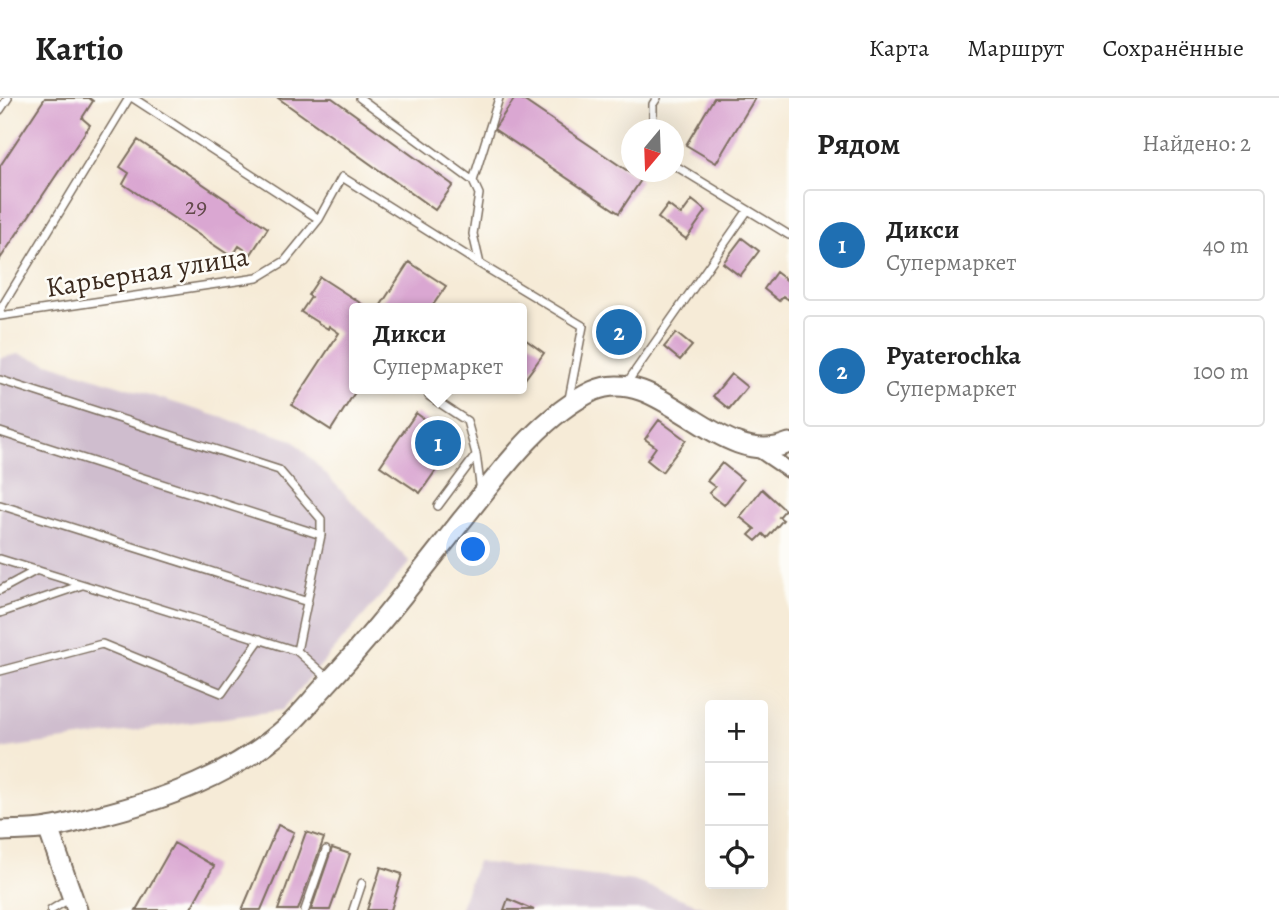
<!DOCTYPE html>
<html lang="ru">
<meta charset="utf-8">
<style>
:root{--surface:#fff;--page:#f6f6f6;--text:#222;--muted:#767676;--line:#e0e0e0;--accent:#1f6fb2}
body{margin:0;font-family:Alegreya,serif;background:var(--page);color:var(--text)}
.controls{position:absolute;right:21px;bottom:21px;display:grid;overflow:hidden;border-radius:7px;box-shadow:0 7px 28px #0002}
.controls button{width:63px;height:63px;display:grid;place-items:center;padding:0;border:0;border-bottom:2px solid var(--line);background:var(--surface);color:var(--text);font:35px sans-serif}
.compass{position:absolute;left:621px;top:21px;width:63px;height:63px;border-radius:50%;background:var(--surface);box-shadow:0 7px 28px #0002;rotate:199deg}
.you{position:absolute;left:474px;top:452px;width:24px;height:24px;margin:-18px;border:5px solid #fff;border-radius:50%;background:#1a73e8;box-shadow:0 0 0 10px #1a73e833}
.badge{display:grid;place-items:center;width:46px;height:46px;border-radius:50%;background:var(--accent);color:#fff;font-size:23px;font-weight:700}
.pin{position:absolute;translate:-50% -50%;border:4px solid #fff;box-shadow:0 2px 7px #0006}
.popup{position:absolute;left:349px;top:205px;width:178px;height:91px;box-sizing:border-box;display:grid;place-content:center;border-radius:7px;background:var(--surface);filter:drop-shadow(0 2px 5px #0005);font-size:23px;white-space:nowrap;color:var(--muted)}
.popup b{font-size:26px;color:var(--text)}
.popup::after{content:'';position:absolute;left:50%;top:100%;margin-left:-14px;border:14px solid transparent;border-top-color:var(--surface)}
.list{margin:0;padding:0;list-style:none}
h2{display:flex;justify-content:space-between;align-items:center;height:91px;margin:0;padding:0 28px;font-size:30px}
h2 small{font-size:23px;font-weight:400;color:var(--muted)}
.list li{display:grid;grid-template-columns:46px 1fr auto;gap:21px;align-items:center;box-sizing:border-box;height:112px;margin:0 14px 14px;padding:0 14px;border:2px solid var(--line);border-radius:7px}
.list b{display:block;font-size:26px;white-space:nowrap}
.list p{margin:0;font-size:23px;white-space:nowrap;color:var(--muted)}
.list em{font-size:23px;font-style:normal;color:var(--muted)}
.icon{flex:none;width:38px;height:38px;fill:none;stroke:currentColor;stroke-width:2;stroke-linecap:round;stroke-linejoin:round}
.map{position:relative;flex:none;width:789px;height:812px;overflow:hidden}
header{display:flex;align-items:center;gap:42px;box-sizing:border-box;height:98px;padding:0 35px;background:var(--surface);border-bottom:2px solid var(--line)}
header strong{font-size:33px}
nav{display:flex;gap:38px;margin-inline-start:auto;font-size:24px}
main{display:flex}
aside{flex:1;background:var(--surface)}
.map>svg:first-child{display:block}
.industrial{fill:#cfbdce}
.building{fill:#daa7d2}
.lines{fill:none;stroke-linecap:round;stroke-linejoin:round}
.lane-casing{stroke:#7c6e5f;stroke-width:10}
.street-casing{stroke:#7c6e5f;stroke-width:18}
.secondary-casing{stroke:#7c6e5f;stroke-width:23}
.lane{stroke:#fff;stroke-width:7}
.street{stroke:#fff;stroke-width:14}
.secondary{stroke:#fff;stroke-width:19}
.labels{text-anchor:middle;stroke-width:5;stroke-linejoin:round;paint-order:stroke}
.number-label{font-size:24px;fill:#63494b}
.street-label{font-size:28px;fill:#3b2a1e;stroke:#fdfcf7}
</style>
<header>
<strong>Kartio</strong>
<nav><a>Карта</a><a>Маршрут</a><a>Сохранённые</a></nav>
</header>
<main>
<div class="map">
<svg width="789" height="812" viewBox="0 0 789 812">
<rect width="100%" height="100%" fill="#fdfcf7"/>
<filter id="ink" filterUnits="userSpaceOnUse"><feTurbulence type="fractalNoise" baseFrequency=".0143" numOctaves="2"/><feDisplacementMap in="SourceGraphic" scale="14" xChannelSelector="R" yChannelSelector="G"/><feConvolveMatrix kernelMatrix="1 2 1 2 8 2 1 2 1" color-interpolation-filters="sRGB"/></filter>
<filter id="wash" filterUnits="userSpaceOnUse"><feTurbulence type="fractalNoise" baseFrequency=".00686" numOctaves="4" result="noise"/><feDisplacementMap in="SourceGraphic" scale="28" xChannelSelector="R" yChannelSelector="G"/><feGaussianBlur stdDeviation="1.57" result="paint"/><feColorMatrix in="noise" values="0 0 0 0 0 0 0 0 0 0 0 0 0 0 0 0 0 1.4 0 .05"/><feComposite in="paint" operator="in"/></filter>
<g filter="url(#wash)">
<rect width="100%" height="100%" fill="#f6ebd7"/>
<path class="industrial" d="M 19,256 L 293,342 L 410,464 L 282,612 L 0,651 L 0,260 Z
M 477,764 L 634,783 L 712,812 L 459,812 Z"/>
<g id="blocks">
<path class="building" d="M 45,0 L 89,0 L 93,3 L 82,20 L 90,27 L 0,161 L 0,68 Z
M 278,0 L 332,0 L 453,87 L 435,112 Z
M 515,0 L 520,0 L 641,82 L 619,115 L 494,31 Z
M 714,0 L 755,0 L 716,65 L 686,47 Z
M 138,42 L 268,130 L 251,156 L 239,148 L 232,159 L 123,86 L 129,75 L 120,69 Z
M 692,102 L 706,113 L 686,141 L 658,120 L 668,107 L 681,117 Z
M 742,140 L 759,153 L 740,178 L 723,165 Z
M 409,164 L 446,188 L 431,210 L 379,210 Z
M 776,174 L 789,184 L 789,202 L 783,198 L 779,203 L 764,191 Z
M 320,179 L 368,210 L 354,210 L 354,291 L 357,291 L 331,332 L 292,307 L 339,235 L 329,228 L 328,231 L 301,214 L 311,199 L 308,197 Z
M 619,212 L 636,224 L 620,244 L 604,231 Z
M 676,235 L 692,248 L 680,262 L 664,249 Z
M 522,239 L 544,255 L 525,281 L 522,279 Z
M 731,276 L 747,289 L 729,311 L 713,298 Z
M 416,315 L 450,340 L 448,355 L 420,395 L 380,368 Z
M 659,322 L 686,342 L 662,374 L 647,362 L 656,349 L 645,341 Z
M 722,365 L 743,382 L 724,407 L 709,395 L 715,389 L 707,383 Z
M 762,391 L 785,412 L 779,419 L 783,422 L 767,440 L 763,436 L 756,443 L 749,437 L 755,431 L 740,419 Z
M 278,727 L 294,734 L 261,812 L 242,812 Z
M 306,734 L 324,740 L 298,812 L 278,812 Z
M 174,745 L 214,768 L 190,812 L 136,812 Z
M 332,750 L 350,756 L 330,812 L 311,812 Z
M 381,769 L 402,776 L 391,812 L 367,812 Z
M 508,801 L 534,812 L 504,812 Z"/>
</g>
</g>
<g filter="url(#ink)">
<use href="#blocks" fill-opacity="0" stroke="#7c6e5f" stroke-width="2"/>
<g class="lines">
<g class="lane-casing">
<path id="lane" d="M 133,0 L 319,121 L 342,79 L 480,166
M 360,0 L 473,83 L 479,96 L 473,136 L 480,166 L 583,228 L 569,301
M 0,12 L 8,0
M 653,32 L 653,6 L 657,0
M 674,67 L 789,137
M 473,83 L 499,0
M 0,212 L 129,0
M 0,218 L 257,180 L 285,163 L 319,121
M 0,282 L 279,372 L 321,421 L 321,437
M 626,286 L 748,112
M 429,298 L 467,323 L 476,356 L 481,394
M 0,334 L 321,437 L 297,553
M 0,407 L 308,504
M 438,408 L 476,357
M 0,461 L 297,553 L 330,582
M 0,492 L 37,472
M 0,515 L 82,487
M 0,573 L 102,546 L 222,595 L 260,541
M 51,812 L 72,799
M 305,812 L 326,752
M 353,812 L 362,785"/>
</g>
<g class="street-casing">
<path id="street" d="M 758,351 L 789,372"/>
</g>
<g class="secondary-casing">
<path id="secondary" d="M 48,730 L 77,812
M 0,733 C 16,732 32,733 48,730 C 63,728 79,723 94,719 C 164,702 234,677 288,628 C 301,616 312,602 324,589 C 374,536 417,479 462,422 C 499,376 539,319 593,293 C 659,263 720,375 789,345"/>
</g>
<use href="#lane" class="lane"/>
<use href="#street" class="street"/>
<use href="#secondary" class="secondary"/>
</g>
</g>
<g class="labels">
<g class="number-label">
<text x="196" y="116">29</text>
</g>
<g class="street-label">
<text transform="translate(147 173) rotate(-9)" y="10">Карьерная улица</text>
</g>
</g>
</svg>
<div class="controls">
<button>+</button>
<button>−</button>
<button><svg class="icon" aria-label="locate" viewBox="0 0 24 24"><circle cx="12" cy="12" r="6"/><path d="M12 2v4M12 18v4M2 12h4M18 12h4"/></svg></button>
</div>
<svg class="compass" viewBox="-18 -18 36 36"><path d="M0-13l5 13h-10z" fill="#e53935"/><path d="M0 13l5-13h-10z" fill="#767676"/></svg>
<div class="you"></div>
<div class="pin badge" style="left:438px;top:345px">1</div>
<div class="popup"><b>Дикси</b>Супермаркет</div>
<div class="pin badge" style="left:619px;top:234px">2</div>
</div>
<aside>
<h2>Рядом<small>Найдено: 2</small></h2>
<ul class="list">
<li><span class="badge">1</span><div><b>Дикси</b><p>Супермаркет</p></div><em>40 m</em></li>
<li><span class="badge">2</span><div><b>Pyaterochka</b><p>Супермаркет</p></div><em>100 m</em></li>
</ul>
</aside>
</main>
